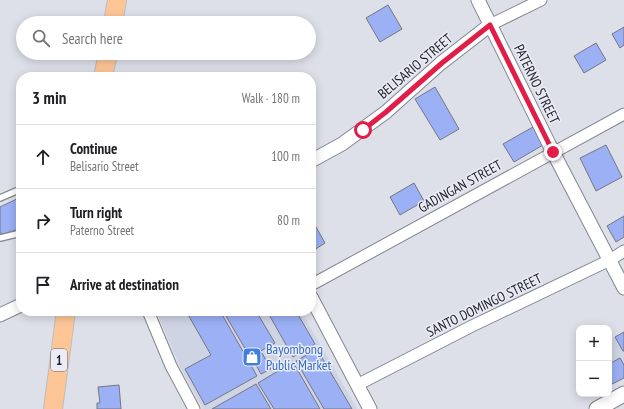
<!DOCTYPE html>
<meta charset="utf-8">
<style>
:root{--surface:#fff;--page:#f2f2f2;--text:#202124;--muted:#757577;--line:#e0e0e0}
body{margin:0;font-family:"PT Sans Narrow",sans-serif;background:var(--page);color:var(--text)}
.controls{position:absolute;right:12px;bottom:12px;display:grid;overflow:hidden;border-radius:8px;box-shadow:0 2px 10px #0003}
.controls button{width:36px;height:36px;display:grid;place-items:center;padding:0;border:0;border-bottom:1px solid var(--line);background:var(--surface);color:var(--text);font:20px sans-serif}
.stop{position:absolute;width:12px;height:12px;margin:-9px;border:3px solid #e11d48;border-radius:50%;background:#fff}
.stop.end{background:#e11d48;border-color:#fff;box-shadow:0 1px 4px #0008}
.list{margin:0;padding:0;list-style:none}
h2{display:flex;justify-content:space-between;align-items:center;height:52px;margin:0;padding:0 16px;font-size:17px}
h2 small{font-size:13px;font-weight:400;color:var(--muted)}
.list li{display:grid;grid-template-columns:26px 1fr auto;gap:12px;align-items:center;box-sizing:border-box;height:64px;padding:0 16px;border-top:1px solid var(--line)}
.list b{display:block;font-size:15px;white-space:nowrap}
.list p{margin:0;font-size:13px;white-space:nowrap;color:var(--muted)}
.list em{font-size:13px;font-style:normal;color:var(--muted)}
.icon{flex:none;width:22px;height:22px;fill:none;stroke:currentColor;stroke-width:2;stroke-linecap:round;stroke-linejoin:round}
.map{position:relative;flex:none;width:624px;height:409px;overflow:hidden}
.search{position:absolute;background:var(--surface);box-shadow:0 2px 10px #0003;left:16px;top:16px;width:300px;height:44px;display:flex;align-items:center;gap:10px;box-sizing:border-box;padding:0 14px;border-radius:22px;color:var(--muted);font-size:15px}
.panel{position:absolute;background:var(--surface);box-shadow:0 2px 10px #0003;left:16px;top:72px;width:300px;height:244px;border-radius:16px}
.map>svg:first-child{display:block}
.built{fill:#cfd4e4}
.building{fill:#9bb0f5;stroke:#757780}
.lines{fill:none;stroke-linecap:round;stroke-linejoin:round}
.service-casing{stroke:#83868f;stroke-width:8}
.minor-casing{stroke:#83868f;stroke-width:13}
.tertiary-casing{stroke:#83868f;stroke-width:15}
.secondary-casing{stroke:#83868f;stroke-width:17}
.trunk-casing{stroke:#bdbdbe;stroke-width:20}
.service{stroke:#fff;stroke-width:5.5}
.minor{stroke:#fff;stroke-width:11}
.tertiary{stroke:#fff;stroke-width:13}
.secondary{stroke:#fff;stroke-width:15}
.trunk{stroke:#fec697;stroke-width:18}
.route{stroke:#e11d48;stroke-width:5}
.labels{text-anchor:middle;stroke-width:3;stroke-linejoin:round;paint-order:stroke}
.shield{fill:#eaedf7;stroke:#5f6065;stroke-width:1}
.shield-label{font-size:13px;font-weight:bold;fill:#232427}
.street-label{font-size:14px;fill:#232427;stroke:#eaedf7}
.shop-label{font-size:14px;fill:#366cbe;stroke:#eaedf7;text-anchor:start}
</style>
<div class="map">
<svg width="624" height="409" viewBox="0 0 624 409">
<rect width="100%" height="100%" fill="#dde0e9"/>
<path class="built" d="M 156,311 L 301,311 L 357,409 L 203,409 L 181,369 Z
M 624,332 L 624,378 L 611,386 L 609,382 L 609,341 Z"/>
<path class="building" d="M 388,5 L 402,29 L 380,42 L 366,18 Z
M 624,27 L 624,45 L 620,48 L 612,34 Z
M 596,43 L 606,60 L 584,73 L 574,56 Z
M 435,87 L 459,129 L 440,140 L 415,99 Z
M 533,127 L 543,145 L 514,162 L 503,144 Z
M 606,145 L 622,177 L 596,191 L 580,158 Z
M 414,183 L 424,201 L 400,215 L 390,197 Z
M 21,197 L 21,228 L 4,234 L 0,233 L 0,207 Z
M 624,216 L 624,237 L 616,242 L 607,226 Z
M 311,218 L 325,243 L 311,252 Z
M 186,311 L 220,311 L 257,376 L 205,405 L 185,369 L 211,355 Z
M 223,311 L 256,311 L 275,343 L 250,357 Z
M 267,311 L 296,311 L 315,344 L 293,357 Z
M 624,332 L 624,351 L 623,351 L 615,337 Z
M 317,349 L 352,409 L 324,409 L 296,361 Z
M 262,353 L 271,369 L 261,374 L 252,358 Z
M 620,358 L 624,365 L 624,378 L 612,384 L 609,378 L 609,364 Z
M 293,362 L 320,409 L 274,409 L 258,383 Z
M 256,384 L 271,409 L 212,409 Z
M 119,385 L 121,409 L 97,409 L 97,403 L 100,403 L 98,387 Z"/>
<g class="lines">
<g class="service-casing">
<path id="service" d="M 0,198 L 21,189
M 0,238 L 21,233"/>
</g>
<g class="minor-casing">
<path id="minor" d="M 490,25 L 541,0
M 311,285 L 624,114
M 148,311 L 171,366 L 194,409
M 357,385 L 472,326 L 610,260 L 624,251"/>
</g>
<g class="tertiary-casing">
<path id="tertiary" d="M 478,0 L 553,152 L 624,288
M 311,161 L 342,144 L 386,112 L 441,63 L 490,25
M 311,297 L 370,409
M 0,315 L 21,305"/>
</g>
<g class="secondary-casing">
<path id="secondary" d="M 597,409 L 624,394"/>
</g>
<g class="trunk-casing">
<path id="trunk" d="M 113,23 L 117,0
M 103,77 L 108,53
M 53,409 L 66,311"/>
</g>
<use href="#service" class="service"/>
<use href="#minor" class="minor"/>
<use href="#tertiary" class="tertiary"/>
<use href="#secondary" class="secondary"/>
<use href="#trunk" class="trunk"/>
</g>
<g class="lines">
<path class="route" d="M 363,130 L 386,112 L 442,63 L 490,25 L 553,152"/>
</g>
<defs>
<g id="shop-square" transform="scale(1)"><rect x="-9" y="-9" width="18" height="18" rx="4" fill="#3f7fe0" stroke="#eaedf7"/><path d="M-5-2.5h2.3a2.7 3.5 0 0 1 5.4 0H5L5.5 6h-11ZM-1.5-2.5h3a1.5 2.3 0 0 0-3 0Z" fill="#fff"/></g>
</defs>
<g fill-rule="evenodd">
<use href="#shop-square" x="252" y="357"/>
</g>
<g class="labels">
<rect class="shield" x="51" y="349" width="16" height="22" rx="3"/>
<g class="shield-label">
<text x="59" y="365">1</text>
</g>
<g class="street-label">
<text transform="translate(415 66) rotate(-40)" y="5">BELISARIO STREET</text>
<text transform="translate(537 84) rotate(64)" y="5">PATERNO STREET</text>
<text transform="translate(460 186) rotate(-29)" y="5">GADINGAN STREET</text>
<text transform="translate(484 305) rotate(-26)" y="5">SANTO DOMINGO STREET</text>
</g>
<g class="shop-label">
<text x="266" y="354">Bayombong<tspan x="266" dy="16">Public Market</tspan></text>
</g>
</g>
</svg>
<div class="controls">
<button>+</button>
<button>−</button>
</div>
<div class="stop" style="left:363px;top:130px"></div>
<div class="stop end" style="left:553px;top:152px"></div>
<div class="search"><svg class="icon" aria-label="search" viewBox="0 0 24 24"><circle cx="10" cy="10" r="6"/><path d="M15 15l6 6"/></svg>Search here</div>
<section class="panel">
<h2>3 min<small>Walk · 180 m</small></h2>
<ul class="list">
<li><svg class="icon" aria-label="ahead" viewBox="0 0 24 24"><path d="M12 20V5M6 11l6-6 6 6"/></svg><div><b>Continue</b><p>Belisario Street</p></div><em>100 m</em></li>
<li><svg class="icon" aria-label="right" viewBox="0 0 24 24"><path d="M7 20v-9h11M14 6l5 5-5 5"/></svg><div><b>Turn right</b><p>Paterno Street</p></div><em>80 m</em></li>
<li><svg class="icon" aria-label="arrive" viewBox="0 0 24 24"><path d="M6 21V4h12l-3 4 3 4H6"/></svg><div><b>Arrive at destination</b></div></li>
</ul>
</section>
</div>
